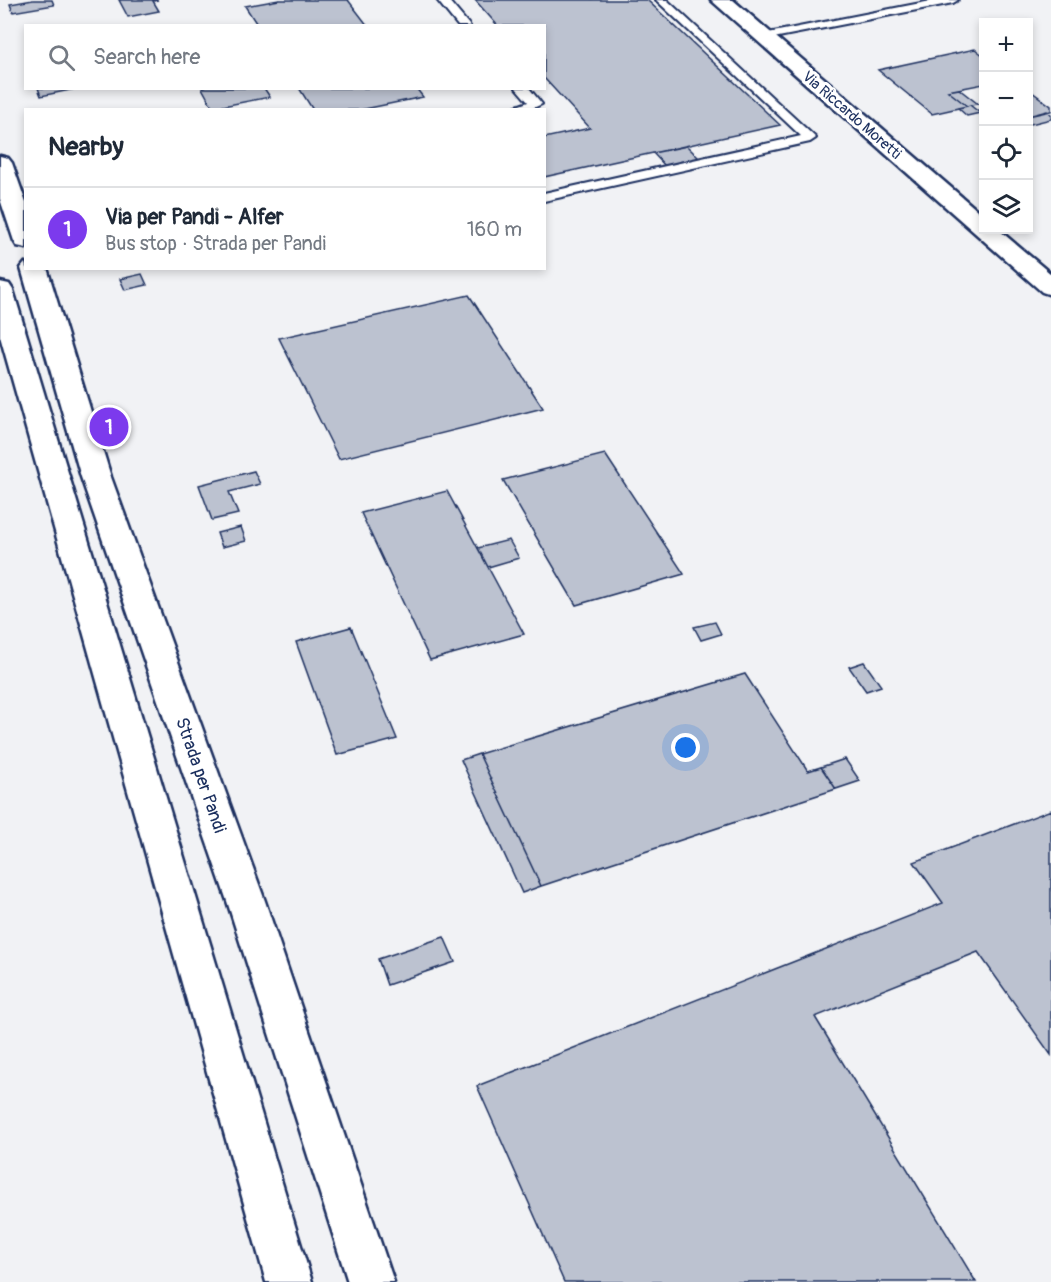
<!DOCTYPE html>
<meta charset="utf-8">
<style>
:root{--surface:#fff;--page:#f2f2f3;--text:#1f2937;--muted:#747a83;--line:#e0e1e3;--accent:#7c3aed}
body{margin:0;font-family:Pangolin,sans-serif;background:var(--page);color:var(--text)}
.controls{position:absolute;right:18px;top:18px;display:grid;overflow:hidden;border-radius:0px;box-shadow:0 3px 9px #0003}
.controls button{width:54px;height:54px;display:grid;place-items:center;padding:0;border:0;border-bottom:2px solid var(--line);background:var(--surface);color:var(--text);font:30px sans-serif}
.you{position:absolute;left:686px;top:748px;width:21px;height:21px;margin:-15px;border:4px solid #fff;border-radius:50%;background:#1a73e8;box-shadow:0 0 0 9px #1a73e833}
.badge{display:grid;place-items:center;width:39px;height:39px;border-radius:50%;background:var(--accent);color:#fff;font-size:20px;font-weight:700}
.pin{position:absolute;translate:-50% -50%;border:3px solid #fff;box-shadow:0 2px 6px #0006}
.list{margin:0;padding:0;list-style:none}
h2{display:flex;justify-content:space-between;align-items:center;height:78px;margin:0;padding:0 24px;font-size:26px}
h2 small{font-size:20px;font-weight:400;color:var(--muted)}
.list li{display:grid;grid-template-columns:39px 1fr auto;gap:18px;align-items:center;box-sizing:border-box;height:84px;padding:0 24px;border-top:2px solid var(--line)}
.list b{display:block;font-size:22px;white-space:nowrap}
.list p{margin:0;font-size:20px;white-space:nowrap;color:var(--muted)}
.list em{font-size:20px;font-style:normal;color:var(--muted)}
.icon{flex:none;width:33px;height:33px;fill:none;stroke:currentColor;stroke-width:2;stroke-linecap:round;stroke-linejoin:round}
.map{position:relative;flex:none;width:1051px;height:1282px;overflow:hidden}
.search{position:absolute;background:var(--surface);box-shadow:0 3px 9px #0003;left:24px;top:24px;width:522px;height:66px;display:flex;align-items:center;gap:15px;box-sizing:border-box;padding:0 21px;border-radius:0px;color:var(--muted);font-size:22px}
.panel{position:absolute;background:var(--surface);box-shadow:0 3px 9px #0003;left:24px;top:108px;width:522px;height:162px;border-radius:0px}
.map>svg:first-child{display:block}
.building{fill:#bcc2d0;stroke:#1b2f5e;stroke-width:1.5}
.lines{fill:none;stroke-linecap:round;stroke-linejoin:round}
.lane-casing{stroke:#1b2f5e;stroke-width:4}
.street-casing{stroke:#1b2f5e;stroke-width:5}
.lane{fill:#fff;fill-rule:evenodd}
.street{fill:#fff;fill-rule:evenodd}
.labels{text-anchor:middle;stroke-width:6;stroke-linejoin:round;paint-order:stroke}
.far-street-label{font-size:15px;fill:#1b2f5e;stroke:#fff}
.street-label{font-size:18px;fill:#1b2f5e;stroke:#fff}
</style>
<div class="map">
<svg width="1051" height="1282" viewBox="0 0 1051 1282">
<rect width="100%" height="100%" fill="#f1f2f5"/>
<filter id="ink" filterUnits="userSpaceOnUse"><feTurbulence type="fractalNoise" baseFrequency=".0167" numOctaves="2"/><feDisplacementMap in="SourceGraphic" scale="12" xChannelSelector="R" yChannelSelector="G"/><feConvolveMatrix kernelMatrix="1 2 1 2 8 2 1 2 1" color-interpolation-filters="sRGB"/></filter>
<g filter="url(#ink)">
<path class="building" d="M 33,0 L 52,0 L 54,5 L 13,12 L 10,4 Z
M 119,0 L 158,0 L 153,1 L 159,11 L 128,17 Z
M 279,0 L 348,0 L 368,26 L 258,26 L 245,6 Z
M 475,0 L 647,0 L 780,125 L 544,177 L 544,138 L 590,128 L 544,78 L 544,26 L 498,26 Z
M 975,49 L 984,56 L 984,84 L 948,91 L 967,106 L 932,114 L 878,70 Z
M 38,88 L 80,88 L 41,96 Z
M 202,88 L 264,88 L 270,97 L 213,108 Z
M 299,88 L 416,88 L 423,97 L 360,110 L 313,110 Z
M 959,89 L 978,104 L 970,105 L 980,113 L 967,116 L 958,108 L 967,106 L 948,91 Z
M 1028,89 L 1051,106 L 1051,111 L 1028,116 Z
M 1047,111 L 1051,114 L 1051,119 L 1031,124 L 1028,122 L 1028,116 Z
M 687,146 L 700,159 L 666,167 L 653,153 Z
M 142,274 L 147,285 L 125,290 L 120,279 Z
M 469,295 L 543,408 L 339,459 L 279,338 Z
M 605,454 L 684,574 L 576,605 L 503,480 Z
M 254,471 L 260,484 L 229,492 L 238,514 L 212,520 L 199,485 Z
M 447,491 L 524,634 L 430,660 L 361,513 Z
M 241,527 L 246,541 L 222,547 L 217,533 Z
M 509,540 L 519,558 L 488,567 L 478,548 Z
M 715,622 L 721,634 L 701,640 L 694,627 Z
M 351,627 L 397,739 L 337,755 L 296,642 Z
M 864,662 L 881,686 L 866,691 L 849,667 Z
M 745,674 L 808,771 L 821,767 L 836,789 L 541,886 L 479,754 Z
M 479,754 L 541,886 L 522,893 L 461,760 Z
M 845,759 L 860,781 L 836,789 L 821,767 Z
M 1051,810 L 1051,1055 L 978,952 L 815,1017 L 976,1282 L 564,1282 L 477,1086 L 943,903 L 914,862 Z
M 444,937 L 455,962 L 387,985 L 378,959 Z"/>
<g class="lines">
<g class="lane-casing">
<path id="lane" d="M 437,0 L 448,0 L 470,26 L 458,26 Z
M 656,0 L 667,0 L 816,138 L 810,142 L 544,201 L 544,193 L 801,136 Z
M 936,0 L 958,0 L 953,3 L 763,40 L 757,37 L 763,34 Z
M 516,88 L 529,88 L 542,104 L 529,110 L 506,110 L 528,102 Z"/>
</g>
<g class="street-casing">
<path id="street" d="M 711,0 L 733,0 L 984,216 L 984,230 L 999,230 L 1051,274 L 1051,295 L 1042,292 Z
M 0,156 L 8,158 L 12,163 L 26,203 L 26,248 L 17,246 L 14,241 L 0,199 Z
M 25,263 L 26,268 L 47,268 L 111,477 L 265,901 L 394,1282 L 348,1282 L 227,901 L 81,477 L 21,268 Z
M 0,282 L 9,284 L 13,290 L 312,1282 L 266,1282 L 0,336 Z"/>
</g>
<use href="#lane" class="lane"/>
<use href="#street" class="street"/>
</g>
</g>
<g class="labels">
<g class="far-street-label">
<text transform="translate(852 115) rotate(41)" y="5">Via Riccardo Moretti</text>
</g>
<g class="street-label">
<text transform="translate(201 775) rotate(71)" y="6">Strada per Pandi</text>
</g>
</g>
</svg>
<div class="controls">
<button>+</button>
<button>−</button>
<button><svg class="icon" aria-label="locate" viewBox="0 0 24 24"><circle cx="12" cy="12" r="6"/><path d="M12 2v4M12 18v4M2 12h4M18 12h4"/></svg></button>
<button><svg class="icon" aria-label="layers" viewBox="0 0 24 24"><path d="M12 4l9 5-9 5-9-5zM3 14l9 5 9-5"/></svg></button>
</div>
<div class="you"></div>
<div class="pin badge" style="left:109px;top:427px">1</div>
<div class="search"><svg class="icon" aria-label="search" viewBox="0 0 24 24"><circle cx="10" cy="10" r="6"/><path d="M15 15l6 6"/></svg>Search here</div>
<section class="panel">
<h2>Nearby<small></small></h2>
<ul class="list">
<li><span class="badge">1</span><div><b>Via per Pandi - Alfer</b><p>Bus stop · Strada per Pandi</p></div><em>160 m</em></li>
</ul>
</section>
</div>
